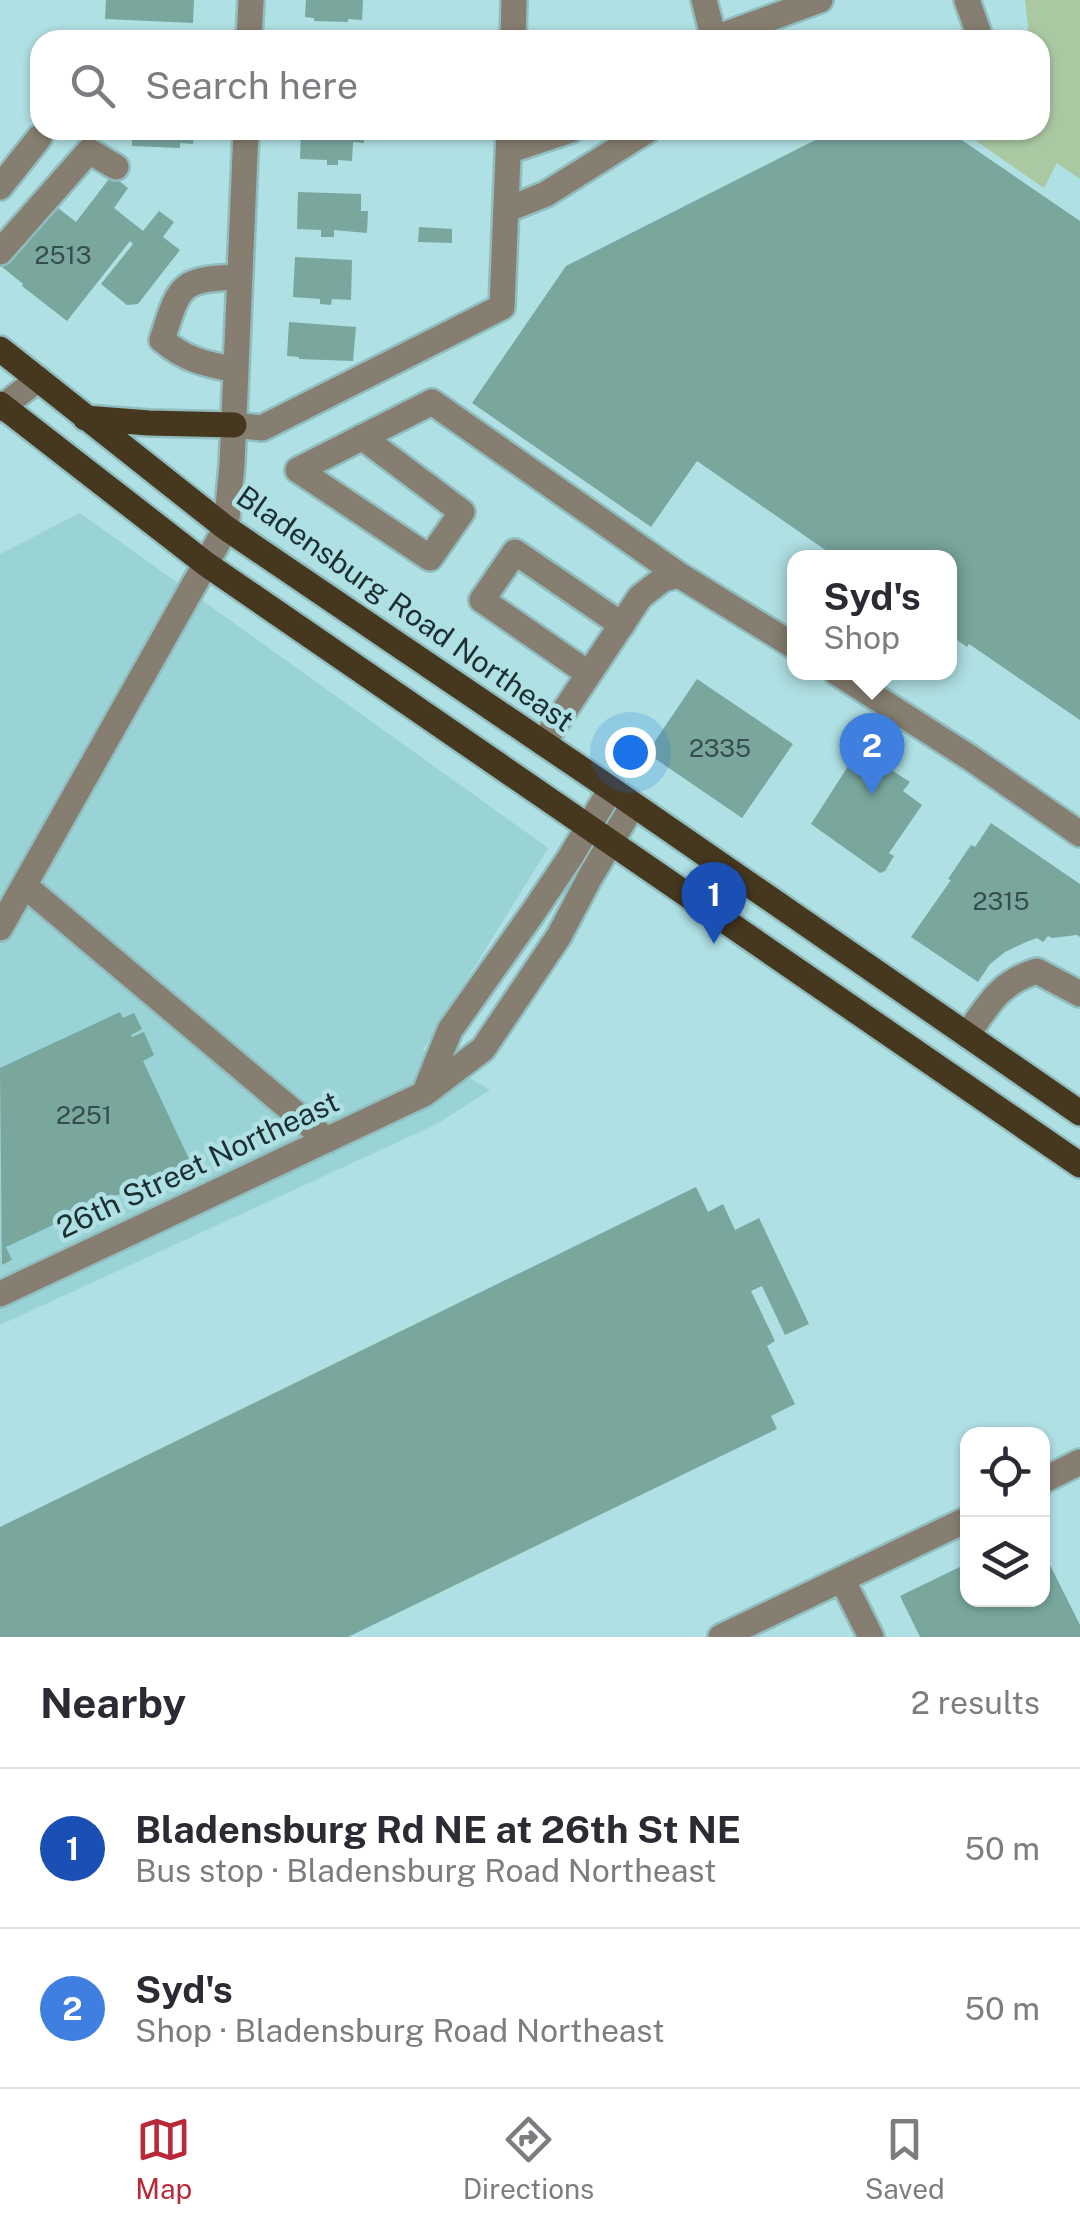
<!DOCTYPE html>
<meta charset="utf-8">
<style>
:root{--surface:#fff;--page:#f7f7f7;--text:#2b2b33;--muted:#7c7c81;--line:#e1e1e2;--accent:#ba293a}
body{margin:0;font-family:"Public Sans",sans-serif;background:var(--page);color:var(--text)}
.controls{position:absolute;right:30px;bottom:30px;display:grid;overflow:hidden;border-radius:20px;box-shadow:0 2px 8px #0004}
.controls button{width:90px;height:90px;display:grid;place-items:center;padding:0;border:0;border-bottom:2px solid var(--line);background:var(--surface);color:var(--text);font:50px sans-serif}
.you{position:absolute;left:630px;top:752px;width:35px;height:35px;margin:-25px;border:8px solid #fff;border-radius:50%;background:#1a73e8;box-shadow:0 0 0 15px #1a73e833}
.badge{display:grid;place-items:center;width:65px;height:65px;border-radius:50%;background:var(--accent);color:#fff;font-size:32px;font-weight:700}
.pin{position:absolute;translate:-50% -82px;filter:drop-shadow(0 2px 5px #0008)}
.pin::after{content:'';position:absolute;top:52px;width:35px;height:30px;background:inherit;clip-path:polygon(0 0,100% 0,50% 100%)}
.popup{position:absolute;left:787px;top:550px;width:170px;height:130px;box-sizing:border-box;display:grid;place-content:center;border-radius:20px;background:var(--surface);filter:drop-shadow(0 2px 8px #0005);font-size:32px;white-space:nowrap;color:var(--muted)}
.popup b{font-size:38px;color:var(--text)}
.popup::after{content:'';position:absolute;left:50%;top:100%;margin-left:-20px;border:20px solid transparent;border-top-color:var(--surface)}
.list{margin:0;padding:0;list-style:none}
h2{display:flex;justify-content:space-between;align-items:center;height:130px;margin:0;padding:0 40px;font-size:42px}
h2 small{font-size:32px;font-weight:400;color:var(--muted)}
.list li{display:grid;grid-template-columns:65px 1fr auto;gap:30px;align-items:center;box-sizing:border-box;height:160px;padding:0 40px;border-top:2px solid var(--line)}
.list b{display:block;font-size:38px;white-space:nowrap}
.list p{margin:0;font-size:32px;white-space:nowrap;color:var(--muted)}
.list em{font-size:32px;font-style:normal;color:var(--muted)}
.icon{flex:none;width:55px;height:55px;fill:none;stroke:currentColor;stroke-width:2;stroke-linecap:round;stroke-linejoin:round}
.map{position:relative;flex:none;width:1080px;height:1637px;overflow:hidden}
.search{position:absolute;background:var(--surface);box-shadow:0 2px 8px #0004;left:30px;right:30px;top:30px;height:110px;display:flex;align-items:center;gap:25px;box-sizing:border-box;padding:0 35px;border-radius:30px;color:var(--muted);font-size:38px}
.sheet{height:450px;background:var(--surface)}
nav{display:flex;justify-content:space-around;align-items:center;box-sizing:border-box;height:140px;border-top:2px solid var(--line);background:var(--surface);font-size:28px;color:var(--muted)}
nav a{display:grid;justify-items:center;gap:5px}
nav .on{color:var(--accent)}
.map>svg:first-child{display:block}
.built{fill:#9ad3d6}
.green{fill:#aac9a3}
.building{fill:#79a79d}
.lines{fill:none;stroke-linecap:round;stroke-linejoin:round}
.minor-casing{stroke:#92bdbf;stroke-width:30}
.major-casing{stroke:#92bdbf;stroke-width:30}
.minor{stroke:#867e70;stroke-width:25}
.major{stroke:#46381f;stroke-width:25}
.labels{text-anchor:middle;stroke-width:9;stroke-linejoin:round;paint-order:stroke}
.number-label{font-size:25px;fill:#334e4c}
.street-label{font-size:30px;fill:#1c3031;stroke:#afe0e3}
</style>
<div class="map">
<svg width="1080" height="1637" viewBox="0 0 1080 1637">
<rect width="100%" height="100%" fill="#afe0e3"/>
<path class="built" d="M 80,513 L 548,848 L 423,1050 L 490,1090 L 437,1124 L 0,1325 L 0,554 Z"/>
<path class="green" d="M 1025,0 L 1080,0 L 1080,179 L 1057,163 L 1044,188 L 960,130 L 1040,130 L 1040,40 L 1027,40 L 1028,26 Z"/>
<path class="building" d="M 106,0 L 194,0 L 193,23 L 105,19 Z
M 306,0 L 363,0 L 362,20 L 348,19 L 348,22 L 314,21 L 314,18 L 305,17 Z
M 119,130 L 194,130 L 193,144 L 180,143 L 180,148 L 132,146 L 132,138 L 118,137 Z
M 301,130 L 364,130 L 364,143 L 353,142 L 352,161 L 338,160 L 338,165 L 327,165 L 327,160 L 300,159 Z
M 835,130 L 947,130 L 1080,221 L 1080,720 L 969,644 L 967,647 L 950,635 L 950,558 L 837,558 L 697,461 L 651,527 L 472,403 L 566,266 Z
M 112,175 L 128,188 L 114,208 L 143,231 L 159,211 L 174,222 L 163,237 L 180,250 L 138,304 L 127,305 L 101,284 L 133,244 L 130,241 L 67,321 L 22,286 L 23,284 L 1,266 L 44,212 L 53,204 L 76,222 Z
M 298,192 L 361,194 L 361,211 L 368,211 L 367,233 L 334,230 L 334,237 L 321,237 L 321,230 L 297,229 Z
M 419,227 L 452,229 L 452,243 L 418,242 Z
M 295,257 L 352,260 L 351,300 L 332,299 L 331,305 L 320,304 L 320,299 L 293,297 Z
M 289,322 L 356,327 L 353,361 L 299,359 L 299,357 L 287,356 Z
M 697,679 L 793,744 L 742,818 L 647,753 Z
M 859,749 L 910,782 L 903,791 L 922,805 L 889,853 L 894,856 L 885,871 L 880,873 L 811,824 Z
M 991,823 L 1080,884 L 1080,937 L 1077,935 L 1052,938 L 1048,936 L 1043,942 L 1037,938 L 1026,942 L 1005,952 L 990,964 L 978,982 L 911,937 L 951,880 L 948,879 L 971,845 L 975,847 Z
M 120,1012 L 123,1018 L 134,1013 L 142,1029 L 131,1035 L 132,1037 L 144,1032 L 154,1055 L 143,1061 L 190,1161 L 6,1247 L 12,1260 L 2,1265 L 0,1068 Z
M 696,1187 L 708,1212 L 723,1204 L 735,1230 L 759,1218 L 809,1324 L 785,1335 L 762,1286 L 751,1291 L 775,1341 L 767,1346 L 795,1404 L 771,1416 L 777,1429 L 348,1637 L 0,1637 L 0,1527 Z
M 1042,1549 L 1080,1625 L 1080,1637 L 920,1637 L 900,1596 L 968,1563 L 968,1600 L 1042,1600 Z"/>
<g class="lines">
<g class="minor-casing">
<path id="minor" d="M 704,0 L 714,39
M 967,0 L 981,40
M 249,40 L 251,0
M 513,40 L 514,0
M 710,40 L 820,0
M 508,151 L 571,130
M 0,187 L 39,138
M 506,210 L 546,194 L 648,130
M 0,252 L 89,151 L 116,167
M 236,370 C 206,364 187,361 162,340 C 180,284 179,279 240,277
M 0,409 L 38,379
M 234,425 L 262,428 L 502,307 L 509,130
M 362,437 L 462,512 L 430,558 L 298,470 L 432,402 L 679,575
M 836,672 L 972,759 L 1080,834
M 589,674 L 482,600 L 515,552 L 622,625
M 543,743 L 640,597 L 663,579 L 679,575 L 794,646
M 25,886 L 327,1140
M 0,928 L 226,528 L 232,465 L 246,130
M 967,1035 C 988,1005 1000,982 1037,971 L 1080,994
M 424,1094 L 450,1030 L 532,914 L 571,856 L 611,789
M 0,1294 L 424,1094 L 483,1049 L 559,936 L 590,877 L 633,805
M 1042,1481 L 1080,1462
M 842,1579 L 871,1637
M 721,1637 L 968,1519"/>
</g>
<g class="major-casing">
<path id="major" d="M 0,349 L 226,528 L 611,789 L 1080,1113
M 0,404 L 206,564 L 1080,1165
M 85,418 L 149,423 L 234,425"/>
</g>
<use href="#minor" class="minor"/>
<use href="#major" class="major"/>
</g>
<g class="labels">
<g class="number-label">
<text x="63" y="264">2513</text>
<text x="720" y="757">2335</text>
<text x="1001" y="910">2315</text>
<text x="84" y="1124">2251</text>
</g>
<g class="street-label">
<text transform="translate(405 609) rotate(35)" y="10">Bladensburg Road Northeast</text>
<text transform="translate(198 1165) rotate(-25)" y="10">26th Street Northeast</text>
</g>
</g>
</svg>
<div class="controls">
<button><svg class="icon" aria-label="locate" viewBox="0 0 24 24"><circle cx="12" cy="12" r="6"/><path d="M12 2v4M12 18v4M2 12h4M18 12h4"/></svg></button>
<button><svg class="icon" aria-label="layers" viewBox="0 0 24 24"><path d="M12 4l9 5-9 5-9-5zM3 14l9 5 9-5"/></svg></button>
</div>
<div class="you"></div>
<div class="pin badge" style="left:714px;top:944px;background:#1a4fb4">1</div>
<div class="pin badge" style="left:872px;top:795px;background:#3f7fe0">2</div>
<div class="popup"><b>Syd's</b>Shop</div>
<div class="search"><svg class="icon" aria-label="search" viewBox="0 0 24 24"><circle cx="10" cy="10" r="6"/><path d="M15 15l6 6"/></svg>Search here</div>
</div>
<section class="sheet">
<h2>Nearby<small>2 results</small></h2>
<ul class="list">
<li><span class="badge" style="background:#1a4fb4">1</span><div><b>Bladensburg Rd NE at 26th St NE</b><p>Bus stop · Bladensburg Road Northeast</p></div><em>50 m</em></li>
<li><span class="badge" style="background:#3f7fe0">2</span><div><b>Syd's</b><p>Shop · Bladensburg Road Northeast</p></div><em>50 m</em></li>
</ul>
</section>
<nav>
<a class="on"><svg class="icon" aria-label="map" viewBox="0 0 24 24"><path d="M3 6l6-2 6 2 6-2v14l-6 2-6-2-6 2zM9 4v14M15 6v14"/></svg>Map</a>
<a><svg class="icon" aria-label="directions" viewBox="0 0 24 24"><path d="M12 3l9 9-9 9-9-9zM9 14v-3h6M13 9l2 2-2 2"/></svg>Directions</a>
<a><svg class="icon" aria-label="saved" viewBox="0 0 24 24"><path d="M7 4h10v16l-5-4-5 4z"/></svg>Saved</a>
</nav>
